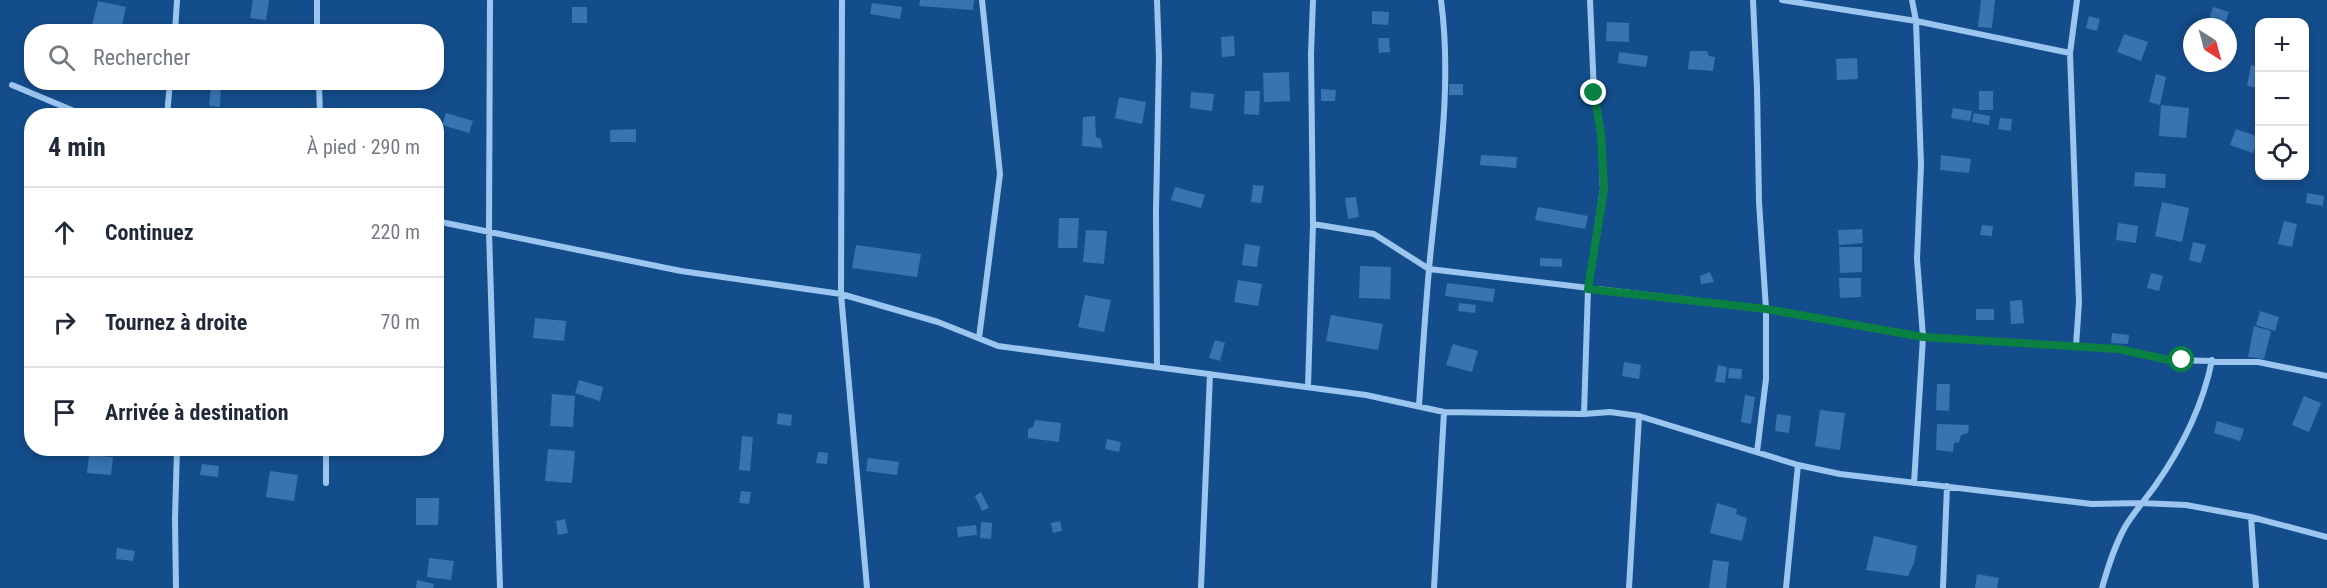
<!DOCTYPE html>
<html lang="fr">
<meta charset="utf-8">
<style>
:root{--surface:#fff;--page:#f2f2f3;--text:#1f2937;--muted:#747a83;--line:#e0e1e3}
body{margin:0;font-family:"Roboto Condensed",sans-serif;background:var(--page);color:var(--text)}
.controls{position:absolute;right:18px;top:18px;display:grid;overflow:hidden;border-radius:12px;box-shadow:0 3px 9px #0003}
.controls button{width:54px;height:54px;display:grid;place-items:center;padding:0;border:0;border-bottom:2px solid var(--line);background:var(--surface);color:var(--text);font:30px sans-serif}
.compass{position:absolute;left:2183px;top:18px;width:54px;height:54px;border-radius:50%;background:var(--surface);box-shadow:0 3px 9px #0003;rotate:144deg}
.stop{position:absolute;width:18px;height:18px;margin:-14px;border:4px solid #0b8043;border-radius:50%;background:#fff}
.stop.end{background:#0b8043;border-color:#fff;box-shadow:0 2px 6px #0008}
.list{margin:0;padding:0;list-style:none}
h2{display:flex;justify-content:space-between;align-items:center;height:78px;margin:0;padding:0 24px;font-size:26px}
h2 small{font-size:20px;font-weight:400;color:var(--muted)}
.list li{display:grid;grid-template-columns:39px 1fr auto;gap:18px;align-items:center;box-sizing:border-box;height:90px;padding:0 24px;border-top:2px solid var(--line)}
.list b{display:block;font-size:22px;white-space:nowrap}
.list em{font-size:20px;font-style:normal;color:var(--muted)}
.icon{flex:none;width:33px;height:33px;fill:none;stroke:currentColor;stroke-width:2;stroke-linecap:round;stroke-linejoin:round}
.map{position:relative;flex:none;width:2327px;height:588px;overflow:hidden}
.search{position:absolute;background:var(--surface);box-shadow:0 3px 9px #0003;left:24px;top:24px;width:420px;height:66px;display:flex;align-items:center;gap:15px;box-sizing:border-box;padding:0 21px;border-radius:24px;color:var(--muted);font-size:22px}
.panel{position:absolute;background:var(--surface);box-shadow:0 3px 9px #0003;left:24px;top:108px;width:420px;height:348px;border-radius:24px}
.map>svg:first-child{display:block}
.building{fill:#3874b2}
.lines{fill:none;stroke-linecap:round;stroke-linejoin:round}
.street{stroke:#9cc6f0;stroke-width:6}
.route{stroke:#0b8043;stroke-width:8}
</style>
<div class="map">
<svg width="2327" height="588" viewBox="0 0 2327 588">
<rect width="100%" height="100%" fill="#144d8b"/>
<path class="building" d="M 253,0 L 269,0 L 266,20 L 250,18 Z
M 920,0 L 974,0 L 973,10 L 919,6 Z
M 1981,0 L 1995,0 L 1992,28 L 1978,27 Z
M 98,1 L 126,7 L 121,31 L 92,25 Z
M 872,3 L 902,7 L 900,19 L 870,14 Z
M 572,7 L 587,7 L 587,23 L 572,23 Z
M 2213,7 L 2229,12 L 2225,24 L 2209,19 Z
M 1372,11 L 1389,12 L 1388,25 L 1372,24 Z
M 2089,16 L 2100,19 L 2097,31 L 2086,28 Z
M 1607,22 L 1629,23 L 1629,42 L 1606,41 Z
M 380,26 L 409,27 L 409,32 L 380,32 Z
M 2124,34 L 2148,42 L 2141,61 L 2117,52 Z
M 1234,36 L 1235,56 L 1222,57 L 1221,37 Z
M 1378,38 L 1389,38 L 1390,52 L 1379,53 Z
M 1690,51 L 1707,51 L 1709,56 L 1715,57 L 1713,71 L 1688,69 Z
M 1619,52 L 1648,56 L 1646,67 L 1618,63 Z
M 1857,58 L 1858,79 L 1837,80 L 1836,59 Z
M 2251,65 L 2260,67 L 2260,88 L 2247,86 Z
M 1289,72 L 1290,101 L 1264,102 L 1263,73 Z
M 2156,74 L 2166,77 L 2160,105 L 2149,102 Z
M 1449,84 L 1463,84 L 1463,95 L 1449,95 Z
M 211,85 L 221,86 L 220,107 L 209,106 Z
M 1321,89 L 1336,90 L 1335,101 L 1321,101 Z
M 1245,91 L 1260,91 L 1259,115 L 1244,114 Z
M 1979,91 L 1993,91 L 1993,110 L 1979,110 Z
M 1191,92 L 1214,94 L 1212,111 L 1190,108 Z
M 1119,97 L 1146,102 L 1142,124 L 1115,118 Z
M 2161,105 L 2189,108 L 2186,138 L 2159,136 Z
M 1953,108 L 1972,111 L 1970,121 L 1951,118 Z
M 446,113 L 473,121 L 469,133 L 442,125 Z
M 1974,113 L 1990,116 L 1989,125 L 1972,122 Z
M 1095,116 L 1096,137 L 1101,139 L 1102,148 L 1082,146 L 1083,117 Z
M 2000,118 L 2012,119 L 2011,131 L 1998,129 Z
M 636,129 L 636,142 L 610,142 L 610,130 Z
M 2236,129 L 2259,137 L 2253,153 L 2230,145 Z
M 1481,155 L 1517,157 L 1516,168 L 1480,165 Z
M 1941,155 L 1971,159 L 1969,173 L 1940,170 Z
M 2135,172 L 2166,174 L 2165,188 L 2134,186 Z
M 1253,185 L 1264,186 L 1261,203 L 1251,202 Z
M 1175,187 L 1205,195 L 1201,208 L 1171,200 Z
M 2307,193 L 2324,196 L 2323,206 L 2306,203 Z
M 1356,197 L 1359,217 L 1348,219 L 1345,198 Z
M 2162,202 L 2189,208 L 2182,242 L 2155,236 Z
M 1538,207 L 1588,216 L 1585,229 L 1535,220 Z
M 1059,218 L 1079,218 L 1077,248 L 1058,248 Z
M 2284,221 L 2297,224 L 2292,247 L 2278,244 Z
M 2118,223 L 2138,226 L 2136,243 L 2116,240 Z
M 1982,225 L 1993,226 L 1992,236 L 1980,235 Z
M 1862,229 L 1863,243 L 1839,245 L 1838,230 Z
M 1086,230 L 1107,231 L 1104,264 L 1083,262 Z
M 2193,242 L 2206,245 L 2201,263 L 2189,260 Z
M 1245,244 L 1260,246 L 1257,267 L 1242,265 Z
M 856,245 L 921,254 L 917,277 L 852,268 Z
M 1839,247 L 1862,247 L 1862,272 L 1840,273 Z
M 1540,258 L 1562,259 L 1562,267 L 1540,266 Z
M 1360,266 L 1391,267 L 1390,299 L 1359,298 Z
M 1710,272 L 1714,282 L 1701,284 L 1700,276 Z
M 2151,273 L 2163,276 L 2159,291 L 2147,288 Z
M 1839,278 L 1861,278 L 1861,297 L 1840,298 Z
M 1238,280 L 1262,284 L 1258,306 L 1234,302 Z
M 1447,283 L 1495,289 L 1493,302 L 1445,296 Z
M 1085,295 L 1111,300 L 1104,332 L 1078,327 Z
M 2022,300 L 2024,323 L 2011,324 L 2010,301 Z
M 1459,303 L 1476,305 L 1475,313 L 1458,311 Z
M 1976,309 L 1994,309 L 1994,320 L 1976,320 Z
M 2260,311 L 2279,317 L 2275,331 L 2256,325 Z
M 1331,315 L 1383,324 L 1378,350 L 1326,341 Z
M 535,318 L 566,321 L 564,341 L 533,338 Z
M 2254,326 L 2271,331 L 2264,359 L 2248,357 Z
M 2112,333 L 2129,335 L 2128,344 L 2111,343 Z
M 1215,340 L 1225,343 L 1220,361 L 1209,358 Z
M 1453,344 L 1478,351 L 1472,372 L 1446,365 Z
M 1624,362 L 1641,365 L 1639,379 L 1622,376 Z
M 1718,365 L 1727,367 L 1725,383 L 1715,382 Z
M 1729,368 L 1742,369 L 1741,379 L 1728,378 Z
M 579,380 L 603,387 L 600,401 L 575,393 Z
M 1937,384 L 1950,384 L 1949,411 L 1936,410 Z
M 552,394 L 575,396 L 573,427 L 550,426 Z
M 1745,395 L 1755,397 L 1751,424 L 1741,422 Z
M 2304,396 L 2321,403 L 2309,432 L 2292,425 Z
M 1820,410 L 1845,413 L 1840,450 L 1815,446 Z
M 778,413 L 792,415 L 791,426 L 777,424 Z
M 1777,414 L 1791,416 L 1789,433 L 1775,431 Z
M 1035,420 L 1061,423 L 1059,442 L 1028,438 L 1028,429 L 1033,427 Z
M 2217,421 L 2244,429 L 2240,441 L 2214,433 Z
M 1937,424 L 1969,425 L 1968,433 L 1961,435 L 1959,442 L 1954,443 L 1953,452 L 1936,450 Z
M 742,436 L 753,437 L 750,471 L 739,470 Z
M 1107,439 L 1121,442 L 1119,452 L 1105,449 Z
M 548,449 L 575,451 L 572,483 L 545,481 Z
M 818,452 L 828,453 L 827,464 L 816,463 Z
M 89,455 L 113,457 L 111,475 L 87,473 Z
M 868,458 L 899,462 L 897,475 L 866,471 Z
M 202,464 L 219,466 L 218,477 L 200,475 Z
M 270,471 L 298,475 L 294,501 L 266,497 Z
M 741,491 L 751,492 L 749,504 L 739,503 Z
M 981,492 L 989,508 L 982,511 L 975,496 Z
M 416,498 L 439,498 L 438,525 L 416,525 Z
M 1717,503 L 1737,509 L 1736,514 L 1747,518 L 1742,541 L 1710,533 Z
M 565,519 L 568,533 L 558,535 L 556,521 Z
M 1060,521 L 1062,531 L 1053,533 L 1051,523 Z
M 981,522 L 992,523 L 991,539 L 980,538 Z
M 976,525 L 977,535 L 958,537 L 957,527 Z
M 1874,536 L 1917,546 L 1914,563 L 1908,576 L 1866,570 Z
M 117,548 L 135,551 L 133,561 L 116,559 Z
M 429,558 L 454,561 L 451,580 L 427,577 Z
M 1713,560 L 1729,562 L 1726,588 L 1709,588 Z
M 1977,574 L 1999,578 L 1997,588 L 1975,588 Z
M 417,580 L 434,584 L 433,588 L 416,588 Z"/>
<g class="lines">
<path class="street" d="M 317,0 L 317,32
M 490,0 L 489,232 L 500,588
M 842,0 L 841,294 L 867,588
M 1157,0 L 1159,58 L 1156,211 L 1157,367
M 1753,0 L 1757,88 L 1759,202 L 1766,309 L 1766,379 L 1757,452
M 1782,0 L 1916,21 L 2070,53
M 1912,0 L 1916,21 L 1921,165 L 1917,259 L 1923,337 L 1914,483
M 175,32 L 177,0
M 319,82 L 320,116
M 12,85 L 86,116
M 167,116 L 170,82
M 436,221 L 681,271 L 841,294 L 938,322 L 998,346 L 1366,395 L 1444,412 L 1584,414 L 1610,412 L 1639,416 L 1798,465 L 1840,474 L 2092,504 L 2141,503 L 2186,505 L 2251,517 L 2327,537
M 1313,224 L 1374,234 L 1429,269 L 1766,309 L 1923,337 L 2118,349 L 2169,360 L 2258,362 L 2327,376
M 979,338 L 1000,174 L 982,0
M 2076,346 L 2079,302 L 2070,53 L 2077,0
M 1308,387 L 1313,224 L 1311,54 L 1313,0
M 1419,406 C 1422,361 1425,315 1429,269 C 1437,180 1453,90 1441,0
M 1584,414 L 1588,289 L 1603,189 L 1601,134 L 1594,93 L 1590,0
M 326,448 L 326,483
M 2251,517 L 2256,588
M 176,588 L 175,519 L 177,448
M 1201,588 L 1210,374
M 1434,588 L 1444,412
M 1629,588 L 1639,416
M 1786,588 L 1798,465
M 1943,588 L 1947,486
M 2102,588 C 2108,567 2114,547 2125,527 C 2134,512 2145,500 2155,486 C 2181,449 2203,405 2212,360"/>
</g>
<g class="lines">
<path class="route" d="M 1594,93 L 1601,134 L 1604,189 L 1588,289 L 1766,309 L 1923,337 L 2118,349 L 2169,360 L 2182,360"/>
</g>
</svg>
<div class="controls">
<button>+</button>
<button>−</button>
<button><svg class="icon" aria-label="locate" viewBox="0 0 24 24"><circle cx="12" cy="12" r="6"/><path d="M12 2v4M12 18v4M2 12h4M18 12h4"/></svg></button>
</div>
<svg class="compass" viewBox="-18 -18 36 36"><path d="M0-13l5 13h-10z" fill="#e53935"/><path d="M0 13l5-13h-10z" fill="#747a83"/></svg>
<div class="stop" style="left:2182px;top:360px"></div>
<div class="stop end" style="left:1594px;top:93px"></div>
<div class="search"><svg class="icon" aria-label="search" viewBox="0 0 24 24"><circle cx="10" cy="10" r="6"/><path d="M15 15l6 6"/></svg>Rechercher</div>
<section class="panel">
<h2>4 min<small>À pied · 290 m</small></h2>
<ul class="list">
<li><svg class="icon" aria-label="ahead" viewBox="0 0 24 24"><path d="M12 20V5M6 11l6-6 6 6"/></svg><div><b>Continuez</b></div><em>220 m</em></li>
<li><svg class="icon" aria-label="right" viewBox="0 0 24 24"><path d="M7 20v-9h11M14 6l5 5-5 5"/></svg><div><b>Tournez à droite</b></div><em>70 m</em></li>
<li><svg class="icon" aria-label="arrive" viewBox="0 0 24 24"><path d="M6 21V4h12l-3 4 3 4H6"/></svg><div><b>Arrivée à destination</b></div></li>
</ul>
</section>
</div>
